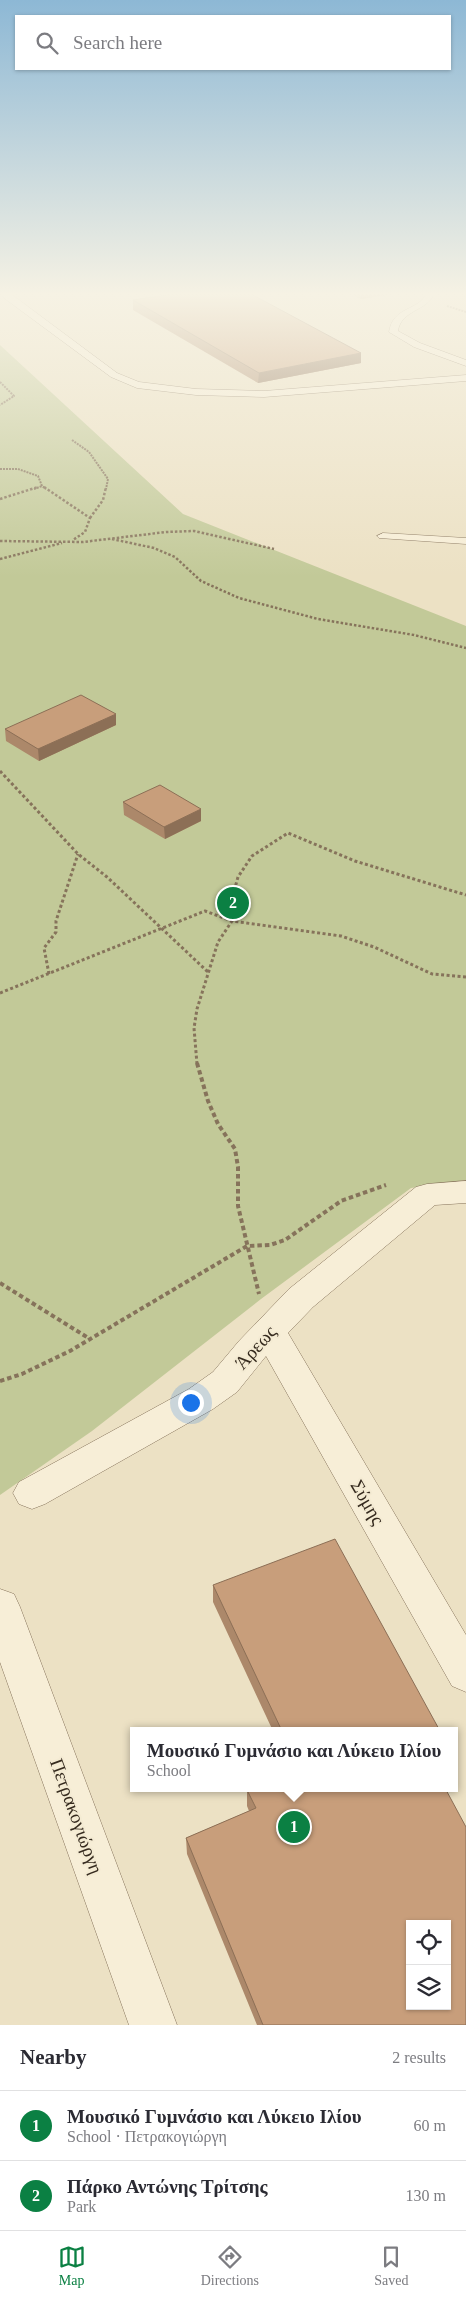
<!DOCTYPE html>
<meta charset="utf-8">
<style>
:root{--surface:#fff;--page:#f2f2f3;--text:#2b2b33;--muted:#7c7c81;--line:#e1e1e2;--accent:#0b8043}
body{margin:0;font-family:"Times New Roman",serif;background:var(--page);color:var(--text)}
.controls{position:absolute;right:15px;bottom:15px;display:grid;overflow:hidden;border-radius:0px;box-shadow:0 1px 4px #0004}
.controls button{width:45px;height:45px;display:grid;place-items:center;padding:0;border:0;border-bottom:1px solid var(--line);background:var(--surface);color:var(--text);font:25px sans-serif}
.you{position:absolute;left:190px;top:1402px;width:18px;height:18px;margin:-12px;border:4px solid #fff;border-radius:50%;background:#1a73e8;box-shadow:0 0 0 8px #1a73e833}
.badge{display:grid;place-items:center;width:32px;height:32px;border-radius:50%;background:var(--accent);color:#fff;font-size:16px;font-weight:700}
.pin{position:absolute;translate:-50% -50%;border:2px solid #fff;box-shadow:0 1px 5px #0006}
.popup{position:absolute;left:130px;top:1727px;width:328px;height:65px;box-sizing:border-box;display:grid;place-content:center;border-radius:0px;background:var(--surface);filter:drop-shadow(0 1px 4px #0005);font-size:16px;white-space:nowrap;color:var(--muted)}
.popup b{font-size:19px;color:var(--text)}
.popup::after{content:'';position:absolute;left:50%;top:100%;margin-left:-10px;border:10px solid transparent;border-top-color:var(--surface)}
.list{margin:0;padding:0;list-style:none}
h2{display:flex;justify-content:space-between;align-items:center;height:65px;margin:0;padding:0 20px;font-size:21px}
h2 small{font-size:16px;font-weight:400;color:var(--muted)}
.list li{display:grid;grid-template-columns:32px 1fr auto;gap:15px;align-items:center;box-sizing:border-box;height:70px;padding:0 20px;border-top:1px solid var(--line)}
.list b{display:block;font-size:19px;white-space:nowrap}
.list p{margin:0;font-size:16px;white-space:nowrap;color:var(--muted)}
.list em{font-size:16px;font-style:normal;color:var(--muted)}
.icon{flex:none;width:28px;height:28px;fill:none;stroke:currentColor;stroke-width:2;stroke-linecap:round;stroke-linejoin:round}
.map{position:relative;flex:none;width:466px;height:2025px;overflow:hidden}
.search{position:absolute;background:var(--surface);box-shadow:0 1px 4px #0004;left:15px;right:15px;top:15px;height:55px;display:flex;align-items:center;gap:12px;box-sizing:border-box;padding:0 18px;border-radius:0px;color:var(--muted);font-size:19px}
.sheet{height:205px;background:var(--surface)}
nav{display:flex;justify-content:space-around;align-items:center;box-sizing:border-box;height:70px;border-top:1px solid var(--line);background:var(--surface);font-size:14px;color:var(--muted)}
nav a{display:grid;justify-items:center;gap:2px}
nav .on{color:var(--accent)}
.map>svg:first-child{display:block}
.green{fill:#c2c998}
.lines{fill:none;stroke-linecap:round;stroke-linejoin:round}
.service-casing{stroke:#86735b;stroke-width:1}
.minor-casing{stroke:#86735b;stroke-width:1}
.path-far3{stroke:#86735b;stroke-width:2;stroke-dasharray:2 1;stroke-linecap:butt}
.path-far2{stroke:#86735b;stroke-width:2.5;stroke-dasharray:2.5 2;stroke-linecap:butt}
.path-far1{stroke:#86735b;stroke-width:3;stroke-dasharray:3 2.5;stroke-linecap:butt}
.path{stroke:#86735b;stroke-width:4;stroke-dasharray:4.5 3;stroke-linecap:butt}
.service{fill:#f7eed7;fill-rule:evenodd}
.minor{fill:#f7eed7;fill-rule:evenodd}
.wall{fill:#ac886a}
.shaded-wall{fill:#8c6f56}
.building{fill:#c89e7b;stroke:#8c6f56;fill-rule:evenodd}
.labels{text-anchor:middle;stroke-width:4;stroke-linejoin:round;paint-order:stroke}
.near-street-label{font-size:19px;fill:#362b1f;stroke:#f4ebd3}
</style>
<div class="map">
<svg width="466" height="2025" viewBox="0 0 466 2025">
<rect width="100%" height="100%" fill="#ece1c4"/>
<path class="green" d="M 0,345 L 183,514 L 466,626 L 466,1180 L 411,1188 L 261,1299 L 92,1431 L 0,1495 Z"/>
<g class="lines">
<g class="service-casing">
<path id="service" d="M 3,294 L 11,294 L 117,373 L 139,382 L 196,389 L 264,391 L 466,375 L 466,381 L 264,397 L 196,395 L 137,388 L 111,377 L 4,298 Z
M 426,294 L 434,294 C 427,311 401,310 398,331 L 420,343 L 466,360 L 466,366 L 414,347 L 389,332 C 393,306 419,311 426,294 Z
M 383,533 L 466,538 L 466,544 L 379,538 L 377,536 Z"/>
</g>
<g class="minor-casing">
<path id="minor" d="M 466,1181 L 466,1203 L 435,1205 L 313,1307 L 288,1333 L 466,1635 L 466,1692 L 452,1686 L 266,1356 L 237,1392 L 213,1409 L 45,1504 L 32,1509 L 19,1504 L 13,1493 L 19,1482 L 189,1389 L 213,1372 L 239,1341 L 289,1289 L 416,1187 L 427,1184 Z
M 0,1589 L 14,1594 L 20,1607 L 177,2025 L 129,2025 L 0,1662 Z"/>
</g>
<path class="path-far3" d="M 447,306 L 466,312
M 0,382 L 14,396 L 0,405
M 72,440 L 89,452 L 108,479 L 106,489
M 0,469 L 18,469 L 38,476 L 42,486 L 46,489
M 34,489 L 42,486"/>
<path class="path-far2" d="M 44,487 L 90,518 L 85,532 L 73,540
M 0,499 L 38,487
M 90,518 L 103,500 L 106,487
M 112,539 L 154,548 L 175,557 L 201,581 L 239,598 L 318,619 L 414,635 L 466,648
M 0,541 L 83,542 L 166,532 L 194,531 L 274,549
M 0,559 L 62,543"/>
<path class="path-far1" d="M 0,771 L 78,854 L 107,877 L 208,972
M 49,974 L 44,948 L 56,932 L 56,921 L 78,854
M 0,993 L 205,911 L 232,921 L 341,936 L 374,947 L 432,974 L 466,977
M 197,1064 L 194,1028 L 197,1009 L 218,942 L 232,921 L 233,895 L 238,877 L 252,856 L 288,833 L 355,861 L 466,895"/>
<path class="path" d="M 197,1063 L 208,1101 L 218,1124 L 235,1149 L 238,1167 L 238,1206 L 259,1294
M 0,1283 L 90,1339
M 0,1381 L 22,1374 L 70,1351 L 247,1246 L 270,1245 L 285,1240 L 341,1201 L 386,1185"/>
<use href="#service" class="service"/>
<use href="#minor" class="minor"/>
</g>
<path class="wall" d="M 350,294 L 392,294 L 361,299 Z
M 133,300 L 361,353 L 361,363 L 258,383 L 133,310 Z
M 116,714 L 116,725 L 39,761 L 6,741 L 5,729 Z
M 123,802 L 201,809 L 201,821 L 165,839 L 124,815 Z
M 213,1585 L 440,1731 L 273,1731 L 213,1602 Z
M 247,1790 L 466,2025 L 257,2025 L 187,1854 L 186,1838 L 249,1811 L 247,1806 Z"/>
<path class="shaded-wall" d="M 361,294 L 392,294 L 361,299 Z
M 361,353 L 361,363 L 258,383 L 259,373 Z
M 116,714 L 116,725 L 39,761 L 38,749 Z
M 201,809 L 201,821 L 165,839 L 164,827 Z"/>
<path class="building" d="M 174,294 L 251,294 L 361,353 L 259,373 L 133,300 Z
M 81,695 L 116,714 L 38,749 L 5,729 Z
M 160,785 L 201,809 L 164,827 L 123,802 Z
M 335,1539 L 440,1731 L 282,1731 L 213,1585 Z
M 251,1788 L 445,1788 L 466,1827 L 466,2025 L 263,2025 L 186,1838 L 256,1808 L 247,1790 ZM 410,1924 L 447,1924 L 447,2006 L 410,2006 Z"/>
<linearGradient id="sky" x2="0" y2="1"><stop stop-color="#8db8d5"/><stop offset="0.51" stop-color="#f6f2e4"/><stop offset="1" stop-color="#f6f2e4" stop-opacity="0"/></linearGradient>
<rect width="466" height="577" fill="url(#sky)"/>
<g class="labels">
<g class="near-street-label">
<text transform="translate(255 1347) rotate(-48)" y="7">Άρεως</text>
<text transform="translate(368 1502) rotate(60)" y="7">Σύμης</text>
<text transform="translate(77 1816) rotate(70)" y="7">Πετρακογιώργη</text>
</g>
</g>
</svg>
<div class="controls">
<button><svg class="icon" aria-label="locate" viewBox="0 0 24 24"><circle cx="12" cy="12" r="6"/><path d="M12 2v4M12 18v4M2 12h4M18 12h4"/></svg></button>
<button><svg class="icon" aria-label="layers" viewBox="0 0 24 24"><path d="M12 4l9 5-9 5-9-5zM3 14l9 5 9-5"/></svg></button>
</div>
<div class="you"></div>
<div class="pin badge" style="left:294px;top:1827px">1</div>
<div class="popup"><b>Μουσικό Γυμνάσιο και Λύκειο Ιλίου</b>School</div>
<div class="pin badge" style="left:233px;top:903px">2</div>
<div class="search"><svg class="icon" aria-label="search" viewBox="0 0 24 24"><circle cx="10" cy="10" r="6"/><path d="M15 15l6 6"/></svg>Search here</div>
</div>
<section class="sheet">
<h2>Nearby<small>2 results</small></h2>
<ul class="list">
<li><span class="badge">1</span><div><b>Μουσικό Γυμνάσιο και Λύκειο Ιλίου</b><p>School · Πετρακογιώργη</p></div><em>60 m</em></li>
<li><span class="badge">2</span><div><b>Πάρκο Αντώνης Τρίτσης</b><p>Park</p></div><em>130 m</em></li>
</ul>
</section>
<nav>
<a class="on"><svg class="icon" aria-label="map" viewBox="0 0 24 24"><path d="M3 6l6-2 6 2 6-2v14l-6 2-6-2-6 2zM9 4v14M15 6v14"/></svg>Map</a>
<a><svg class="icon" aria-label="directions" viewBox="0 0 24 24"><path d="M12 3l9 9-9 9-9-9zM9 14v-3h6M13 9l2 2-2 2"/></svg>Directions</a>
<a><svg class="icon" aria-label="saved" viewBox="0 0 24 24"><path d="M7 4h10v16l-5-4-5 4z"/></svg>Saved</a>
</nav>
